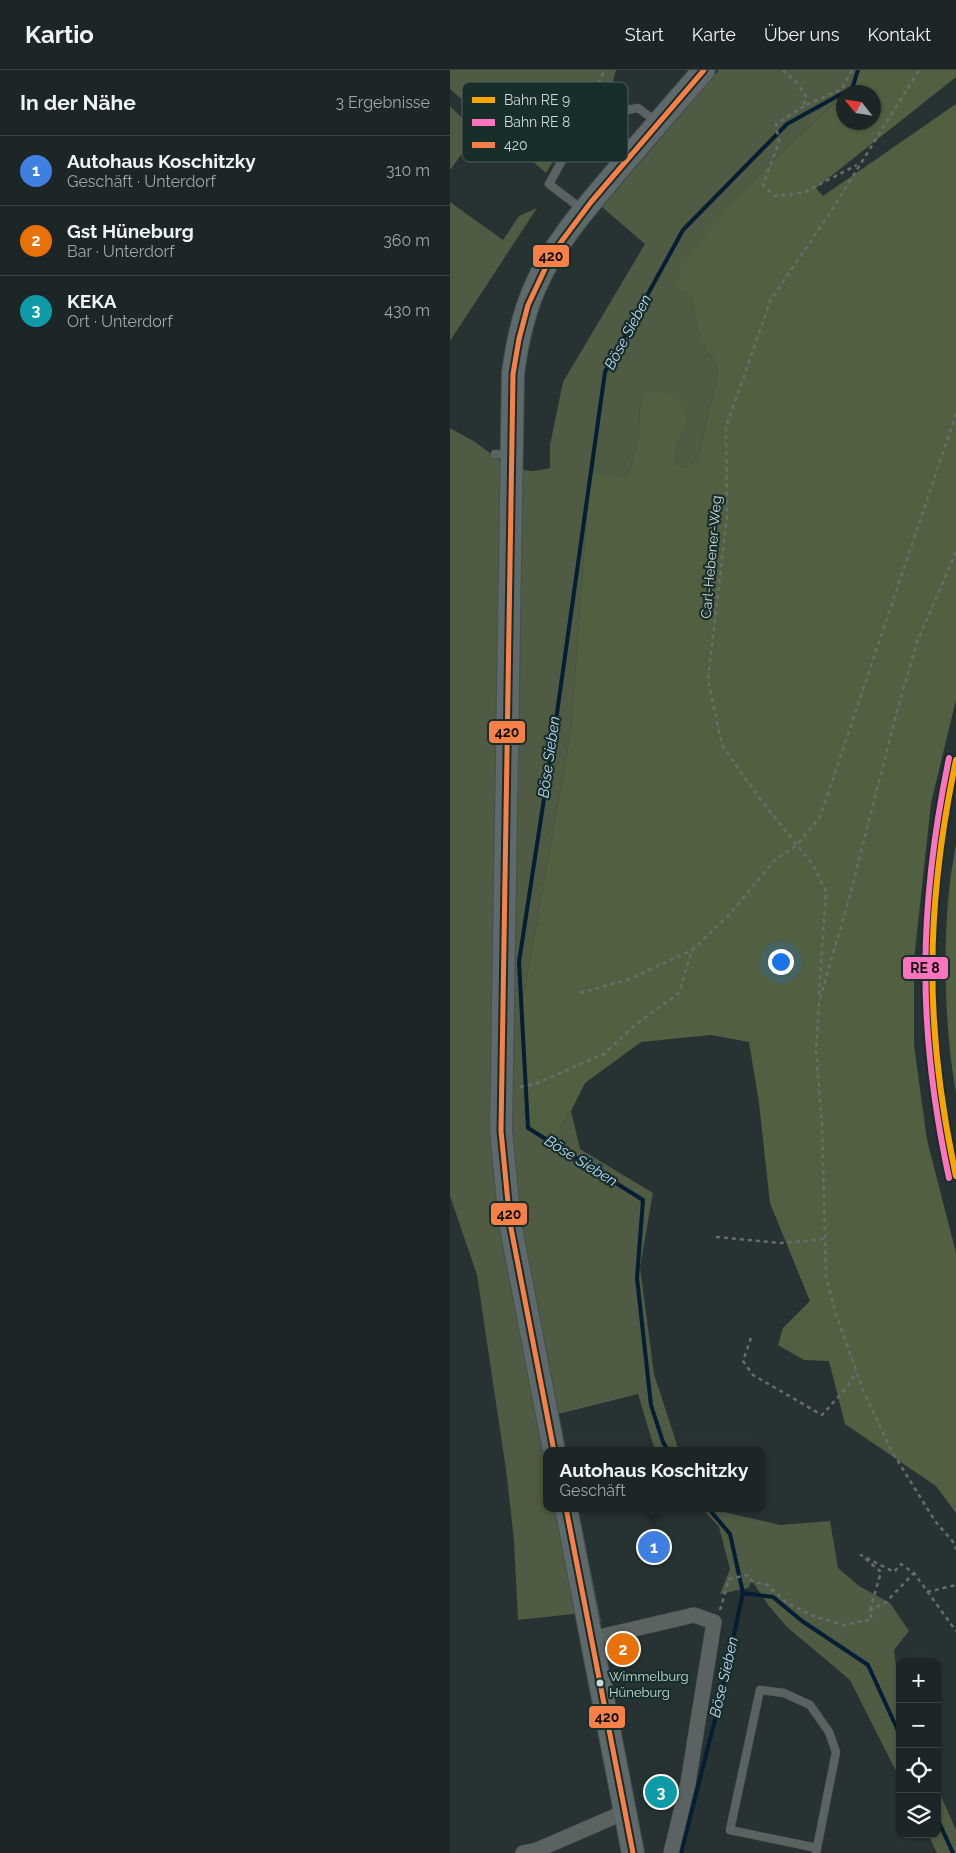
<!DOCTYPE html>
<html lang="de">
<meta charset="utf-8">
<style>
:root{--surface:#1d2626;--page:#2a3232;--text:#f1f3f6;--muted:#a0a5a7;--line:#3b4343;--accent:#8c9099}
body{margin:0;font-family:Raleway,sans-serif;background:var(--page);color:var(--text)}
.controls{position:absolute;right:15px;bottom:15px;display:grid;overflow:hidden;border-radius:10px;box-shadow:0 1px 4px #0004}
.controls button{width:45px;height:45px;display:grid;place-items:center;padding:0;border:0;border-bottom:1px solid var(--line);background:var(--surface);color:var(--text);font:25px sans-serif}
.compass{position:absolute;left:386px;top:15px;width:45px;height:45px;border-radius:50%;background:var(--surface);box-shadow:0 1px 4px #0004;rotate:300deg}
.you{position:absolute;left:330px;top:891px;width:18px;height:18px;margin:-12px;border:4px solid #fff;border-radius:50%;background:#1a73e8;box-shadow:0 0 0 8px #1a73e833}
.badge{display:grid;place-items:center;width:32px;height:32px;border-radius:50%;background:var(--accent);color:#fff;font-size:16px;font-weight:700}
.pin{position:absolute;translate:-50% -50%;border:2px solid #fff;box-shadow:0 1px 5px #0006}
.popup{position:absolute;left:93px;top:1377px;width:222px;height:65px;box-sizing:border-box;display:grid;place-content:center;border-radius:10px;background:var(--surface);filter:drop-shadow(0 1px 4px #0005);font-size:16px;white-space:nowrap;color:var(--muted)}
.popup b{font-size:19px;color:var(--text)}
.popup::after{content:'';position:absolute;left:50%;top:100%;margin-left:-10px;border:10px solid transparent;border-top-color:var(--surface)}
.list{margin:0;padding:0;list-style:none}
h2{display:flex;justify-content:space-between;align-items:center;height:65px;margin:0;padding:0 20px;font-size:21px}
h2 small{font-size:16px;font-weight:400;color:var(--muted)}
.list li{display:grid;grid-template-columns:32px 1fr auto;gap:15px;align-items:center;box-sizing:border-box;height:70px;padding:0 20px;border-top:1px solid var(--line)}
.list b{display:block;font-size:19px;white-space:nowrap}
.list p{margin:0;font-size:16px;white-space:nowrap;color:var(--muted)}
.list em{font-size:16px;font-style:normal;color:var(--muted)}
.icon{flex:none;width:28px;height:28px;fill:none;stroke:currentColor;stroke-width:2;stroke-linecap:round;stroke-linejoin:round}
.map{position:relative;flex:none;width:506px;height:1783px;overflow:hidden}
header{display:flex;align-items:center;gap:30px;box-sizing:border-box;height:70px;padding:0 25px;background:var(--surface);border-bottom:1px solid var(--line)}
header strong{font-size:24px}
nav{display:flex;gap:28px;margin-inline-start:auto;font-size:18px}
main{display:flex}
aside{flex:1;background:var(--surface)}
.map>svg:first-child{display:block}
.green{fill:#4f5b42}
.forest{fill:#516041}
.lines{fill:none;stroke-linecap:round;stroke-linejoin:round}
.stream{stroke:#041e33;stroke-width:4}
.service-casing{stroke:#454f4e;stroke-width:9}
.minor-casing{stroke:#454f4e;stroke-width:16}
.secondary-casing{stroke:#454f4e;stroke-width:24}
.path{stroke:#666e6d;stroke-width:2.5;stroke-dasharray:4 4;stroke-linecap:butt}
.service{stroke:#5b6362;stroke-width:8}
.minor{stroke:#5b6362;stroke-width:15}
.secondary{stroke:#5d696a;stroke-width:22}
.bus-1-casing{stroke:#182e2b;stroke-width:9}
.bus-1{stroke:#f78048;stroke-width:5}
.rail-1-casing{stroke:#182e2b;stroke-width:10}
.rail-2-casing{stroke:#182e2b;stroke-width:10}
.rail-1{stroke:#f7a600;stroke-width:6}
.rail-2{stroke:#fc73be;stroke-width:6}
.bus-dot{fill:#ccd9d7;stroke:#182e2b;stroke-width:2}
.labels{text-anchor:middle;stroke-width:4.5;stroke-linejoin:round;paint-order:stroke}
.bus-label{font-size:13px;fill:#ccd9d7;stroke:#182e2b;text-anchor:start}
.street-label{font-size:14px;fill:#ccd9d7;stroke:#182e2b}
.water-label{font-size:15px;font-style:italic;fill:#b9d9f5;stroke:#182e2b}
.key{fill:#182e2b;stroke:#4e615f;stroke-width:1}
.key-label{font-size:14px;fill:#ccd9d7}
.line-badge{stroke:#182e2b;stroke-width:2}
.pale-badge-label{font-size:14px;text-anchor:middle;font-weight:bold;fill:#111}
</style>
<header>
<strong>Kartio</strong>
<nav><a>Start</a><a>Karte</a><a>Über uns</a><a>Kontakt</a></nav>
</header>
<main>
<aside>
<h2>In der Nähe<small>3 Ergebnisse</small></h2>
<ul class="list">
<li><span class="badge" style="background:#3f7fe0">1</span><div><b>Autohaus Koschitzky</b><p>Geschäft · Unterdorf</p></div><em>310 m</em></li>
<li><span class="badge" style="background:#e8710a">2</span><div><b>Gst Hüneburg</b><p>Bar · Unterdorf</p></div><em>360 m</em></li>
<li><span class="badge" style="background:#0f9aa8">3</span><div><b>KEKA</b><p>Ort · Unterdorf</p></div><em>430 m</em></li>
</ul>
</aside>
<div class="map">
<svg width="506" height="1783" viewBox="0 0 506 1783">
<rect width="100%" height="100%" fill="#273332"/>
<path class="green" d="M 0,0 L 166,0 L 157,34 L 124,48 L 109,81 L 96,103 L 0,19 Z
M 269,0 L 409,0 L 406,22 L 393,22 L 393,29 L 378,39 L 288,124 L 266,153 L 241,222 L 250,274 L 264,289 L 268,302 L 248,389 L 234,399 L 225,392 L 228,371 L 238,352 L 190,337 L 188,370 L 178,405 L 171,407 L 140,402 L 121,660 L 71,941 L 78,1057 L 101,1073 L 121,1041 L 130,1079 L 203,1123 L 190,1197 L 204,1304 L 229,1381 L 205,1381 L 188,1324 L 108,1344 L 116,1381 L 96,1381 L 96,1438 L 128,1438 L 151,1552 L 123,1544 L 68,1550 L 64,1471 L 57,1407 L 27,1205 L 0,1126 L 0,358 L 25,372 L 61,399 L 84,401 L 100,398 L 100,375 L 113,312 L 195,174 L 152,137 Z
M 0,36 L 27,63 L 0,100 Z
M 0,132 L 53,170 L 69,146 L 87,138 L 0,271 Z
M 252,1438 L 270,1438 L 274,1442 L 330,1455 L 380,1451 L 388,1498 L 409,1516 L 440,1533 L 459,1561 L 444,1580 L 450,1631 L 450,1709 L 400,1610 L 337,1557 L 319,1536 L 302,1511 L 298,1518 L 270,1524 L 280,1499 L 269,1457 Z
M 487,1717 L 506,1760 L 506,1783 L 487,1783 L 478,1764 L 487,1764 Z"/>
<path class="forest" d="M 409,0 L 506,0 L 506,7 L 366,118 L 373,126 L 506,34 L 506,630 L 481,733 L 464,890 L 464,975 L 477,1070 L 506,1183 L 506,1443 L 486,1416 L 395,1354 L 379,1291 L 354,1290 L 328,1275 L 333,1258 L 360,1231 L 320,1133 L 309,1033 L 299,972 L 261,965 L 191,972 L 135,1013 L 121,1041 L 101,1073 L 78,1058 L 71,941 L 121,660 L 140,401 L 171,407 L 178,405 L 188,370 L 190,338 L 196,324 C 221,319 233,326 238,352 L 228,371 L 225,392 L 234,399 L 248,389 L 268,302 L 264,289 L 250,274 L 241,223 L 227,218 L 229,200 L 288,124 L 378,39 L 393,29 L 393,52 L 423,52 L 423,22 L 404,22 Z
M 506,775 L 506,1023 C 493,950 491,847 506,775 Z"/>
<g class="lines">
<path class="stream" d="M 395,22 L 402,19 L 408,0
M 218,1381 L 213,1372 L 201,1335 L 187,1208 L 193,1130 L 78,1058 L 69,892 L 106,650 L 155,302 L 233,160 L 337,54 L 393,23
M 293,1523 L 323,1527 L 352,1551 L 418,1595 L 450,1665
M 487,1748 L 503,1783
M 231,1783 L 266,1646 L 293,1523 L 280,1464 L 258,1438"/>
<g class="service-casing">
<path id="service" d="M 133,140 L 99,114 L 136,47 L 188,38 L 207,52
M 45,384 L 59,385
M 366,1783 L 386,1682 L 379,1662 L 360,1635 L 334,1623 L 310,1620 L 280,1760 L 367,1778"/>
</g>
<g class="minor-casing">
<path id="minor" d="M 141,1569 L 244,1545 L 264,1552 L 238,1713 L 221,1783
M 73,1783 L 87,1780 L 175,1742"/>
</g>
<g class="secondary-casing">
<path id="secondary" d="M 104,1381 L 60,1153 L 51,1061 L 63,304 C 67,273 73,242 87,213 C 105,173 134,140 162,107 C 192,71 223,36 254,0
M 116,1438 L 183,1783"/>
</g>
<path class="path" d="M 333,0 L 346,12 L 356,26 L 354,36 L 392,19 L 402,0
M 140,36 L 154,0
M 354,36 L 326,54 L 329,72 L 313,115 L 325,126 L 353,123 L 407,95
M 506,482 L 467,572 L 446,645 L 399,829 L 369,932 L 366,981 L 372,1053 L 376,1206 L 386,1244 L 413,1320 L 441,1380 L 485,1451 L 504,1473 L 506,1479
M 130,923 L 180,909 L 242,880 L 278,846 L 325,790 L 347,775 L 370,747 L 506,344
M 369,925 L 376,821 L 363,795 L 307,725 L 272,675 L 258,610 L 277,446 L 276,357 L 321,229 L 380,143 L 469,0
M 70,1017 L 87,1013 L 154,984 L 185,955 L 229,923 L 242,880
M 266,1167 L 331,1173 L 374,1169
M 301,1268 L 293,1291 L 303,1305 L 372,1345 L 398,1316 L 406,1301
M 477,1522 L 506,1515
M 270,1540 L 279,1509 L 297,1505 L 302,1511 L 317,1515 L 337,1533 L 366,1547 L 394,1555 L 422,1549 L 419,1541 L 436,1532 L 464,1503
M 420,1540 L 431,1502 L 411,1485 L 444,1502 L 451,1494 L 464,1503 L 506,1561"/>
<use href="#service" class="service"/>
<use href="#minor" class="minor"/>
<use href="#secondary" class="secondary"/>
<g class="bus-1-casing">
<path id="bus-1" d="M 104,1381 L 60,1153 L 51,1061 L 63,304 L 69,269 L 78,235 L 102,184 L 141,132 L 254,0
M 116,1438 L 183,1783"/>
</g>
<use href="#bus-1" class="bus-1"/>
<g class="rail-1-casing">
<path id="rail-1" d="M 506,690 C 475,838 474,958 506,1106"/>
</g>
<g class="rail-2-casing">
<path id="rail-2" d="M 499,688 C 468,838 467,959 499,1108"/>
</g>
<use href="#rail-1" class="rail-1"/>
<use href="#rail-2" class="rail-2"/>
</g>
<circle class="bus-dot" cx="150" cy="1613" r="4.5"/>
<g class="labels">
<g class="bus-label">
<text x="159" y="1611">Wimmelburg<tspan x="159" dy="16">Hüneburg</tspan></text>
</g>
<g class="street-label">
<text transform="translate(261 487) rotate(-85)" y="5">Carl-Hebener-Weg</text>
</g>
<g class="water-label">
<text transform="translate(178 262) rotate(-62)" y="5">Böse Sieben</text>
<text transform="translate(99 687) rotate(-82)" y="5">Böse Sieben</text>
<text transform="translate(131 1091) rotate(32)" y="5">Böse Sieben</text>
<text transform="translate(274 1607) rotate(-77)" y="5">Böse Sieben</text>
</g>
</g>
<rect x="12" y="12" width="166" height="80" rx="8" class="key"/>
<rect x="22" y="27" width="23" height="6" fill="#f7a600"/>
<rect x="22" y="49" width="23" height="7" fill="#fc73be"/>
<rect x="22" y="72" width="23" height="6" fill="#f78048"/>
<g class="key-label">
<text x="54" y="35">Bahn RE 9</text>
<text x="54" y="57">Bahn RE 8</text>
<text x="54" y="80">420</text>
</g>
<g class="line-badge">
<rect x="82" y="174" width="38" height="24" rx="5" fill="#f78048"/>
<rect x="38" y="650" width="38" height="24" rx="5" fill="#f78048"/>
<rect x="452" y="886" width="47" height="24" rx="5" fill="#fc73be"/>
<rect x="40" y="1132" width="38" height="24" rx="5" fill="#f78048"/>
<rect x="138" y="1635" width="38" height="24" rx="5" fill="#f78048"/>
</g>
<g class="pale-badge-label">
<text x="101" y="191">420</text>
<text x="57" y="667">420</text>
<text x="475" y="903">RE 8</text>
<text x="59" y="1149">420</text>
<text x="157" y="1652">420</text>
</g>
</svg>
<div class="controls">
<button>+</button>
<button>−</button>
<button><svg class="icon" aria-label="locate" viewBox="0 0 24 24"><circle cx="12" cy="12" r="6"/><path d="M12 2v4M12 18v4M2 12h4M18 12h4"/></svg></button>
<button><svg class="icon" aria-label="layers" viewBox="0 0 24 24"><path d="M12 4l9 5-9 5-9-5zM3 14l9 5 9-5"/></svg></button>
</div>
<svg class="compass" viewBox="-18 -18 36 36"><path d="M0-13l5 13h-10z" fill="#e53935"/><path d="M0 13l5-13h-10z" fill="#a0a5a7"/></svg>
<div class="you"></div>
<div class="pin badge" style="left:204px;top:1477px;background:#3f7fe0">1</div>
<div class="popup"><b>Autohaus Koschitzky</b>Geschäft</div>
<div class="pin badge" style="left:173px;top:1579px;background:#e8710a">2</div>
<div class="pin badge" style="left:211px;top:1722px;background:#0f9aa8">3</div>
</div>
</main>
